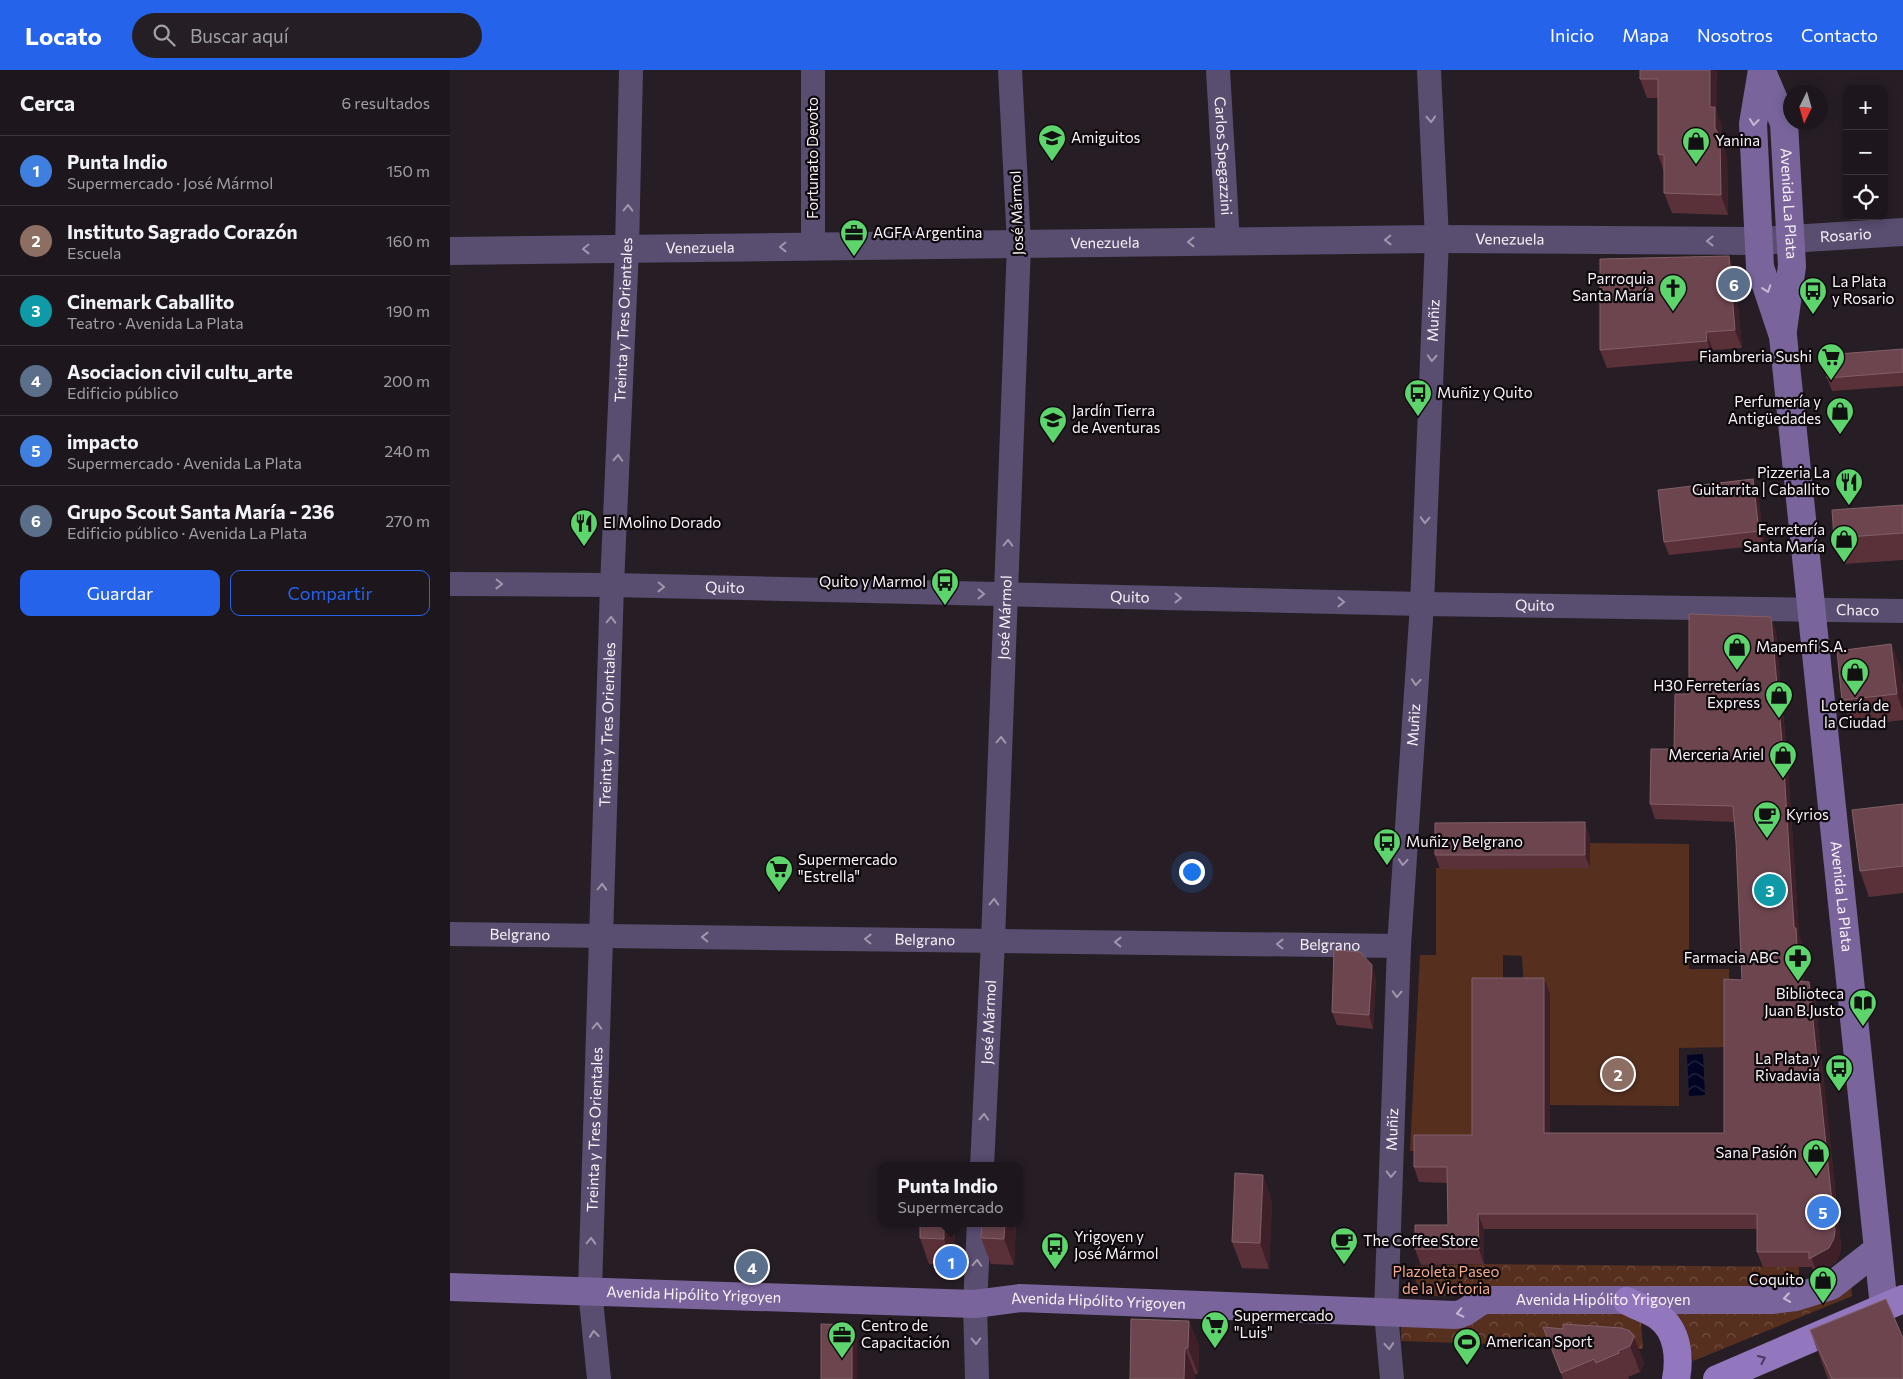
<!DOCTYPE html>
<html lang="es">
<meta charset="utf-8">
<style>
:root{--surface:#1d161c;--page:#251f25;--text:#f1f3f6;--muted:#a09fa3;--line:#3b353b;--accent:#2563eb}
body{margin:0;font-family:Commissioner,sans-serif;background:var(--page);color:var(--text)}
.controls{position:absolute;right:15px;top:15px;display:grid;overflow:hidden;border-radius:10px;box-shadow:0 2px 12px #0003}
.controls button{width:45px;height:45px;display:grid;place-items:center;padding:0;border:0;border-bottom:1px solid var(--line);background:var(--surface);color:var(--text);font:25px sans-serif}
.compass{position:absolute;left:1333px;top:15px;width:45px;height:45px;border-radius:50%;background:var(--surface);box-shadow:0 2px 12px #0003;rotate:185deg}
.you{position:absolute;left:741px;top:801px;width:18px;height:18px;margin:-12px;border:4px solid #fff;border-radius:50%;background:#1a73e8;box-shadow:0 0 0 8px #1a73e833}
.badge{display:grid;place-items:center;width:32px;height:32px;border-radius:50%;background:var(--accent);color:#fff;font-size:16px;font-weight:700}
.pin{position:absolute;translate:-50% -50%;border:2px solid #fff;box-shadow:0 1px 5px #0006}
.popup{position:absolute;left:428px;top:1092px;width:145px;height:65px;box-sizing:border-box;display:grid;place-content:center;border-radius:10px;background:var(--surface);filter:drop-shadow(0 1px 4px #0005);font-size:16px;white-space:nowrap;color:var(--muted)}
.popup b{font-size:19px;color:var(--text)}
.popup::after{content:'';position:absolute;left:50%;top:100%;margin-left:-10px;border:10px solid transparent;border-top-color:var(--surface)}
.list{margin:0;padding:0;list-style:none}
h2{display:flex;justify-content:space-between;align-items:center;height:65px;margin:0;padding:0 20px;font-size:21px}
h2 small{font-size:16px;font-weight:400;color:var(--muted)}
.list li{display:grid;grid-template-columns:32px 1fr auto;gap:15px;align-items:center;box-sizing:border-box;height:70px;padding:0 20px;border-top:1px solid var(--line)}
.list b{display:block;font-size:19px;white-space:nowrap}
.list p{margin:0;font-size:16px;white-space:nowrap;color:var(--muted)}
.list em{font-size:16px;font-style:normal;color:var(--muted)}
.actions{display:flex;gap:10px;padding:15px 20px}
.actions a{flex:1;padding:11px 0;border:1px solid var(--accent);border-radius:10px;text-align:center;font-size:18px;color:var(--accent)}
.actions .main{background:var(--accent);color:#fff}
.icon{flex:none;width:28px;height:28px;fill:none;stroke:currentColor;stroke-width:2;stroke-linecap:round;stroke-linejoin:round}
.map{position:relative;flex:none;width:1453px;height:1309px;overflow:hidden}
header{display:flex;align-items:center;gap:30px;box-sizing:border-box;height:70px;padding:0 25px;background:var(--accent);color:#fff}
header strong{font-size:24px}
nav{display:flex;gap:28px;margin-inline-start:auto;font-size:18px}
.search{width:350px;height:45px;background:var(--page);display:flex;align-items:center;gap:12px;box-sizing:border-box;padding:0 18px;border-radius:28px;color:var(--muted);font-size:19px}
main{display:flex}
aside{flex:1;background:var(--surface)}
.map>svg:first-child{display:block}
.grass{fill:#562f1f}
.park{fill:url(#park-crowns)}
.water{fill:url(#water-waves)}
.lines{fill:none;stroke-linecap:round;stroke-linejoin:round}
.minor{stroke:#594d70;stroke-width:24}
.tertiary{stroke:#594d70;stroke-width:28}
.secondary{stroke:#79659c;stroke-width:28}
.primary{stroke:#9277be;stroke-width:28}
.wall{fill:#5b3139}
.shaded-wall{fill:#3f2029}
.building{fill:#6c454e;stroke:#826068}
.oneway{stroke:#a197ad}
.oneway2{stroke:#c6bad3}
.oneway3{stroke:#493a5d}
.labels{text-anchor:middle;stroke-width:4.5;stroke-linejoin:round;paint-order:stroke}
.poi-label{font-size:15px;fill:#f9f2f7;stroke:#0e090d;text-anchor:start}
.street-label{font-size:15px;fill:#f9f2f7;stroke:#0e090d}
.park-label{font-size:15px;fill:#f4aa8b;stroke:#0e090d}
</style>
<header>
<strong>Locato</strong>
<div class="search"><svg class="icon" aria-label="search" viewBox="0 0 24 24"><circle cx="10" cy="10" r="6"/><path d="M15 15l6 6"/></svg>Buscar aquí</div>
<nav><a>Inicio</a><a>Mapa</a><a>Nosotros</a><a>Contacto</a></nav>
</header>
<main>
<aside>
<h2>Cerca<small>6 resultados</small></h2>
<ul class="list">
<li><span class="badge" style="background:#3f7fe0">1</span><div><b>Punta Indio</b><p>Supermercado · José Mármol</p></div><em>150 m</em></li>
<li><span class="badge" style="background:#8d6e63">2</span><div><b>Instituto Sagrado Corazón</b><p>Escuela</p></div><em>160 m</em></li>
<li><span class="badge" style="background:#0f9aa8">3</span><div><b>Cinemark Caballito</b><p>Teatro · Avenida La Plata</p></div><em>190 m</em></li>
<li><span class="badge" style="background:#5c6f8a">4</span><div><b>Asociacion civil cultu_arte</b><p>Edificio público</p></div><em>200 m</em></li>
<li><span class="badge" style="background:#3f7fe0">5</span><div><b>impacto</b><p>Supermercado · Avenida La Plata</p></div><em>240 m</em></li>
<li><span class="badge" style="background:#5c6f8a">6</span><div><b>Grupo Scout Santa María - 236</b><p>Edificio público · Avenida La Plata</p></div><em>270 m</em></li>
</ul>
<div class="actions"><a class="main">Guardar</a><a>Compartir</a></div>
</aside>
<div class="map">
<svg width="1453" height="1309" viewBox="0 0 1453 1309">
<defs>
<pattern id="park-crowns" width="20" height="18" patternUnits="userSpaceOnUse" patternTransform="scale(1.25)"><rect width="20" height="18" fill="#562f1f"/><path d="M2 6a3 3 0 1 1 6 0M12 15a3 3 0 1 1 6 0" fill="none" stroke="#6f4e40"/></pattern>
<pattern id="water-waves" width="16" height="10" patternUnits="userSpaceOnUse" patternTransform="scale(1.25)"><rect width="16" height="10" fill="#010422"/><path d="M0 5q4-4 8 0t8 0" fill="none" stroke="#272943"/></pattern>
</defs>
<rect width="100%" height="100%" fill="#271e25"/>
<path class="grass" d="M 1140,773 L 1239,774 L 1239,899 L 1279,899 L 1280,977 L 1229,978 L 1229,1036 L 1100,1035 L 1100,924 L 1074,923 L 1072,886 L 1053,885 L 1053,924 L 1027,1095 L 1009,1081 L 960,1081 L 970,885 L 986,885 L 986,798 L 1140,798 Z"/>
<path class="park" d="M 1034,1194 L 1349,1197 L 1349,1221 L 1022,1222 C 996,1226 962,1237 965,1196 Z
M 1401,1212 L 1402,1226 L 1243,1291 C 1239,1271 1236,1254 1221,1238 Z
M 1038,1243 L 1179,1244 L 1191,1253 L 1193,1279 L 951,1271 L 951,1257 Z"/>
<path class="water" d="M 1253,984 L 1255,1025 L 1239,1026 L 1237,985 Z"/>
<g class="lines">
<g class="minor">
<path id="s1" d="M 768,0 L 778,172"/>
<path d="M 363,177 L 363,0"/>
<path id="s2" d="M 0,514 L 162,515 L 972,534 L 1453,541"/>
<path id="s3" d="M 0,864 L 949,876"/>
<path id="s4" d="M 532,1096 L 543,871 L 569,174 L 560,0"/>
<path id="s5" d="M 149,1309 L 140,1220 L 162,515 L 177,179 L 181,0"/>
<path d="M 527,1309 L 525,1234 L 529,1153"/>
<path id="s6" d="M 942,1309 L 936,1243 L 949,876 L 972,534 L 987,169 L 979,0"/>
</g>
<path class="tertiary" id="s7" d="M 0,181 L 987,169 L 1309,171 L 1453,162"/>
<g class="secondary">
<path id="s8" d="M 1312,0 L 1303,54 L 1310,197 L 1333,266 L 1434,1237"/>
<path id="s9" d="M 1313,4 L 1334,53 L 1342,196 L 1333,260"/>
<path id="s10" d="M 0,1217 L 525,1234 L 570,1228 L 1005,1245 C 1018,1244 1023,1234 1035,1230 L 1322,1230 L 1346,1227 L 1381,1216 L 1427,1180"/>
</g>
<path class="primary" d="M 1177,1231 C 1186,1236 1203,1242 1209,1247 C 1228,1261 1230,1288 1226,1309
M 1267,1309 L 1453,1229"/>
</g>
<path class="wall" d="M 1190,0 L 1266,0 L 1267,5 L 1267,44 L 1272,56 L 1272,73 L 1277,87 L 1278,145 L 1222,143 L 1214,123 L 1214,102 L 1208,84 L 1208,28 L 1197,28 L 1190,9 Z
M 1279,186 L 1285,204 L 1292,278 L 1263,280 L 1264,289 L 1157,298 L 1150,280 Z
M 1453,279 L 1453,316 L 1382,321 L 1377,308 Z
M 1303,409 L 1308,423 L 1314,475 L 1219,485 L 1214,472 Z
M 1453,435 L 1453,490 L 1394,494 L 1384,468 Z
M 1321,547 L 1326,563 L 1338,698 L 1349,865 L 1352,873 L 1354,912 L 1359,912 L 1365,927 L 1391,1176 L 1390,1183 L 1385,1193 L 1365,1205 L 1362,1197 L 1313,1197 L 1307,1182 L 1307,1159 L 1034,1159 L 1034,1194 L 971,1195 L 965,1179 L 998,1155 L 997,1113 L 969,1112 L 964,1097 L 1022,1065 L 1100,924 L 1100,1063 L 1274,1063 L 1292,910 L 1286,772 L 1285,752 L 1205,749 L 1200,734 L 1224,679 L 1239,624 Z
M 1441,574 L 1451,600 L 1453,621 L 1453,650 L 1402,656 L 1392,630 Z
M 1453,734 L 1453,823 L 1419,827 L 1410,801 Z
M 1140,766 L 1140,798 L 990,799 L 985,785 Z
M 926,908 L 923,959 L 887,955 L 882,942 Z
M 822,1131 L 819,1199 L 792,1198 L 782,1172 Z
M 505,1153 L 503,1195 L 479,1194 L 470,1168 Z
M 532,1153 L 566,1153 L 564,1195 L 541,1194 L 531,1168 Z
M 739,1251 L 749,1277 L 748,1304 L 680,1309 Z
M 1093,1257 L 1184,1267 L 1194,1293 L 1190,1302 L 1178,1307 L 1179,1309 L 1113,1309 Z
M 1360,1260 L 1453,1309 L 1378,1309 Z"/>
<path class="shaded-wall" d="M 1260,0 L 1266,0 L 1267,5 L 1267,44 L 1272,56 L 1272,73 L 1277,87 L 1278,145 L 1271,125 L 1265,58 L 1260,37 Z
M 1279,186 L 1285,204 L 1292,278 L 1285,260 Z
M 1256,262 L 1263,280 L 1264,289 L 1257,271 Z
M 1303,409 L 1308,423 L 1314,475 L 1309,461 Z
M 1321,547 L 1326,563 L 1338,698 L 1349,865 L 1352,873 L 1355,927 L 1349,911 Z
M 1441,574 L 1451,600 L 1453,621 L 1453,641 L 1447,624 Z
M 1135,752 L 1140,766 L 1140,798 L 1135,785 Z
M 922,895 L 926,908 L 923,959 L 919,945 Z
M 1094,908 L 1100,924 L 1100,1078 L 1094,1063 Z
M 1359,912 L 1365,927 L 1391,1176 L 1390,1183 L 1385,1193 L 1367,1204 L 1362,1189 Z
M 813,1105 L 822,1131 L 819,1199 L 810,1173 Z
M 1028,1144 L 1034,1159 L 1034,1194 L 1029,1179 Z
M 494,1153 L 505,1153 L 503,1195 L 494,1169 Z
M 555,1153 L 566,1153 L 564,1195 L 554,1169 Z
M 739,1251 L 749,1277 L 748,1304 L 738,1278 Z
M 402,1255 L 407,1268 L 407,1309 L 402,1309 Z
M 1184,1267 L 1194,1293 L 1190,1302 L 1180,1276 Z
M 735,1278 L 745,1304 L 745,1309 L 734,1309 Z"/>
<path class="building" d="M 1190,0 L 1260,0 L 1260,37 L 1265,37 L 1265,58 L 1270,67 L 1271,125 L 1214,123 L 1214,85 L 1208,84 L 1208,9 L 1190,9 Z
M 1279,186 L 1285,260 L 1256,262 L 1257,271 L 1150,280 L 1150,189 Z
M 1453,279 L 1453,302 L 1377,308 L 1375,285 Z
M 1303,409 L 1309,461 L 1214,472 L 1208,420 Z
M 1453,435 L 1453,463 L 1384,468 L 1382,440 Z
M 1239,544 L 1321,547 L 1333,683 L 1344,858 L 1346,858 L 1349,911 L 1359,912 L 1385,1161 L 1384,1168 L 1379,1178 L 1359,1189 L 1359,1182 L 1307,1182 L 1307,1144 L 1028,1144 L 1029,1179 L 965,1179 L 965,1155 L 998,1155 L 997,1097 L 964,1097 L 964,1065 L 1022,1065 L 1022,908 L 1094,908 L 1094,1063 L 1274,1063 L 1274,909 L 1292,910 L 1286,772 L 1283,736 L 1200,734 L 1201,679 L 1224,679 L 1225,624 L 1239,624 Z
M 1441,574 L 1447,624 L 1392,630 L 1387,581 Z
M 1453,734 L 1453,796 L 1410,801 L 1402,740 Z
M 1135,752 L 1135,785 L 985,785 L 985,753 Z
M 884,880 L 910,882 L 922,895 L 919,945 L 882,942 Z
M 785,1103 L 813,1105 L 810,1173 L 782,1172 Z
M 470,1153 L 494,1153 L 494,1169 L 470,1168 Z
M 532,1153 L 555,1153 L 554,1169 L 531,1168 Z
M 1436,1229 L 1453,1268 L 1453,1309 L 1382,1309 L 1360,1260 Z
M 681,1249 L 739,1251 L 738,1278 L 735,1278 L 734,1309 L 680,1309 Z
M 371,1254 L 402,1255 L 402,1309 L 371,1309 Z
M 1113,1254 L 1172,1258 L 1180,1261 L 1184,1267 L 1180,1276 L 1168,1281 L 1169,1283 L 1146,1293 L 1144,1289 L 1111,1303 L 1093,1257 L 1113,1259 Z"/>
<defs><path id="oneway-chevron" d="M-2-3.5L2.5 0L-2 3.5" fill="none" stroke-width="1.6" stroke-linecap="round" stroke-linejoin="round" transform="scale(1.25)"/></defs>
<g class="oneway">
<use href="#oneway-chevron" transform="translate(981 49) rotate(87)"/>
<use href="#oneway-chevron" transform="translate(178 138) rotate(-89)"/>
<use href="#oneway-chevron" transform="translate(938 170) rotate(179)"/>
<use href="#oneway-chevron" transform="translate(1260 171) rotate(-180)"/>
<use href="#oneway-chevron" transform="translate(741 172) rotate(179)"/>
<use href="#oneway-chevron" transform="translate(333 177) rotate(179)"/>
<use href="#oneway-chevron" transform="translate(136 179) rotate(179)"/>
<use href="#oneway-chevron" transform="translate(982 288) rotate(93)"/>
<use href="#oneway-chevron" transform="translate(168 388) rotate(-87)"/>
<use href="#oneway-chevron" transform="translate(975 450) rotate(92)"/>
<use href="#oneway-chevron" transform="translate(558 473) rotate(-88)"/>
<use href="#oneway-chevron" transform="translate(49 514) rotate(1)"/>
<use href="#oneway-chevron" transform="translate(211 517) rotate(1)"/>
<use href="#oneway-chevron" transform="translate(531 524) rotate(1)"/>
<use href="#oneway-chevron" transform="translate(728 528) rotate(1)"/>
<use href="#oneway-chevron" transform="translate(891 532) rotate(1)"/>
<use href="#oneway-chevron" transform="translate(161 550) rotate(-88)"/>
<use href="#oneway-chevron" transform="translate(966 612) rotate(94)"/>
<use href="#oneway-chevron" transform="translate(551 670) rotate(-88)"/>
<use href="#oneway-chevron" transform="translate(953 792) rotate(94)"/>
<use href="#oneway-chevron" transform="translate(152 817) rotate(-88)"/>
<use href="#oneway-chevron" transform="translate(544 832) rotate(-88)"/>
<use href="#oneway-chevron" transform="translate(255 867) rotate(-179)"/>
<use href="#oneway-chevron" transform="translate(418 869) rotate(-179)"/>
<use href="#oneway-chevron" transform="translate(668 872) rotate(-179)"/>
<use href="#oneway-chevron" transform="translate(830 874) rotate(-179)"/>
<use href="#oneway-chevron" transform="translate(947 924) rotate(92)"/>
<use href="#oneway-chevron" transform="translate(147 956) rotate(-88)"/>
<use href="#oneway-chevron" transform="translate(534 1047) rotate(-87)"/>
<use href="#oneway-chevron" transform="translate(941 1104) rotate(92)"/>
<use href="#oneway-chevron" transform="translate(141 1171) rotate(-88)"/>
<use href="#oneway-chevron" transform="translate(527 1193) rotate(-87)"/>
<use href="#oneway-chevron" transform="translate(144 1264) rotate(-96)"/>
<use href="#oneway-chevron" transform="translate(526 1271) rotate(89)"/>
<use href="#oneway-chevron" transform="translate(939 1276) rotate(85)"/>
</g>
<g class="oneway2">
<use href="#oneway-chevron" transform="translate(1304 52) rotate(96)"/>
<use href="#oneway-chevron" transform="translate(1317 219) rotate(71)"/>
<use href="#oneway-chevron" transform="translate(1337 1228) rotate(172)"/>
<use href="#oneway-chevron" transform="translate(1010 1243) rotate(167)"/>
</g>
<use class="oneway3" href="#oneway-chevron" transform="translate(1312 1289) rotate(-24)"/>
<defs>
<g id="school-pin" transform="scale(1.4375)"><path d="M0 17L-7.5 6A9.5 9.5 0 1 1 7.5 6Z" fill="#5dd56c" stroke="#0e090d"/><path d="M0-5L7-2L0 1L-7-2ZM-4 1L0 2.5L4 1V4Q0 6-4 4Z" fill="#111"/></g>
<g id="shop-pin" transform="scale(1.4375)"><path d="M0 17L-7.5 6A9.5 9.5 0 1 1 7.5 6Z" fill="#5dd56c" stroke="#0e090d"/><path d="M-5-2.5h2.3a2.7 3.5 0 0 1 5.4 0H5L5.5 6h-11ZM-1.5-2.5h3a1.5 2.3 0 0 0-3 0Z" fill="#111"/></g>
<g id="office-pin" transform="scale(1.4375)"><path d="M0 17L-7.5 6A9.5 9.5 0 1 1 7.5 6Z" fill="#5dd56c" stroke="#0e090d"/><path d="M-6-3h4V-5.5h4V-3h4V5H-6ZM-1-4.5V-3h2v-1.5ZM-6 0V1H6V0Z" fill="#111"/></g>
<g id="church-pin" transform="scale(1.4375)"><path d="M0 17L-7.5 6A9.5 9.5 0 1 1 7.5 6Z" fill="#5dd56c" stroke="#0e090d"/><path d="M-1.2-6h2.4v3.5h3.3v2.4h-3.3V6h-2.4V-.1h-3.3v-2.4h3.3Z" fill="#111"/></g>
<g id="bus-pin" transform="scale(1.4375)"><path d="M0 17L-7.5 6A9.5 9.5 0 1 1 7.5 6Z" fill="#5dd56c" stroke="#0e090d"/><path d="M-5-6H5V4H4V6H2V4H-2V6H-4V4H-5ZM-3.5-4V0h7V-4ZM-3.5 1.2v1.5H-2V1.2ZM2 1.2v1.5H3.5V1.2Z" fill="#111"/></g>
<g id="supermarket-pin" transform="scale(1.4375)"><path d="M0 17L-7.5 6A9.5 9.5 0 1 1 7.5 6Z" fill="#5dd56c" stroke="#0e090d"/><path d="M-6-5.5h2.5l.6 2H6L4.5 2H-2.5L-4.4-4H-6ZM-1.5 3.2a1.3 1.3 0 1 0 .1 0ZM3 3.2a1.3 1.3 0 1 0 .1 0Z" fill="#111"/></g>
<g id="restaurant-pin" transform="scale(1.4375)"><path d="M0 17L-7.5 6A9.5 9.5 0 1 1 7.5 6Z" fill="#5dd56c" stroke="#0e090d"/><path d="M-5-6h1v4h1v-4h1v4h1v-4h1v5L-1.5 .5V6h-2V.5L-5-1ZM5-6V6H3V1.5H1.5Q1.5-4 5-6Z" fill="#111"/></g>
<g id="cafe-pin" transform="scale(1.4375)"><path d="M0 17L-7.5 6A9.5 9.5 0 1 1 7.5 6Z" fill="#5dd56c" stroke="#0e090d"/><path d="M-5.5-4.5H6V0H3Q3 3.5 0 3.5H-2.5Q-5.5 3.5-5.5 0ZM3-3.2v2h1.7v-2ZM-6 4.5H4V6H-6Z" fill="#111"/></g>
<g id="pharmacy-pin" transform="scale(1.4375)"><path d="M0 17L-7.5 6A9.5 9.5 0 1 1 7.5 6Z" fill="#5dd56c" stroke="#0e090d"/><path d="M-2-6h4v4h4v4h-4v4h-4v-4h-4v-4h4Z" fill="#111"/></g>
<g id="library-pin" transform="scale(1.4375)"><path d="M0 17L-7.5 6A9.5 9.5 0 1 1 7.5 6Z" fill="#5dd56c" stroke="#0e090d"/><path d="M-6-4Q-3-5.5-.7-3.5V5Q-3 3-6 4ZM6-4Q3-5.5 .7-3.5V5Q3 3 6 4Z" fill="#111"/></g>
<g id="stadium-pin" transform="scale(1.4375)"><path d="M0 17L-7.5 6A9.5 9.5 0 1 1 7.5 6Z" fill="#5dd56c" stroke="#0e090d"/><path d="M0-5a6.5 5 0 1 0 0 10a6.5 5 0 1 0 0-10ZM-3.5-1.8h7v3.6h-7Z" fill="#111"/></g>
</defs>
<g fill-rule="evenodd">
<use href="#school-pin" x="602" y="68"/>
<use href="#shop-pin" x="1246" y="71"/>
<use href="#office-pin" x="404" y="163"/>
<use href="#church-pin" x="1223" y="218"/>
<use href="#bus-pin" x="1363" y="221"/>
<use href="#supermarket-pin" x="1381" y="287"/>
<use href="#bus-pin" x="968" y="323"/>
<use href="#shop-pin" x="1390" y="341"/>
<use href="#school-pin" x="603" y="350"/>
<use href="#restaurant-pin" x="1399" y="412"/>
<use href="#restaurant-pin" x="134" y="453"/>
<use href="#shop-pin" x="1394" y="469"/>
<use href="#bus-pin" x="495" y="512"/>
<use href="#shop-pin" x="1287" y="577"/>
<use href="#shop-pin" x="1405" y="602"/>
<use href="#shop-pin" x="1329" y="625"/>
<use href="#shop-pin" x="1333" y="685"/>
<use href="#cafe-pin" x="1317" y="745"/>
<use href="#bus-pin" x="937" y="772"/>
<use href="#supermarket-pin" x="329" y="799"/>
<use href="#pharmacy-pin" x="1348" y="888"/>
<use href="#library-pin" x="1413" y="933"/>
<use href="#bus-pin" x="1389" y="998"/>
<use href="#shop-pin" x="1366" y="1083"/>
<use href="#cafe-pin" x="894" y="1171"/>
<use href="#bus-pin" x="605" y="1176"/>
<use href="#shop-pin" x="1373" y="1210"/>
<use href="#supermarket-pin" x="765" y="1255"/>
<use href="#office-pin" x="392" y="1265"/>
<use href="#stadium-pin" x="1017" y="1272"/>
</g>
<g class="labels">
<g class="poi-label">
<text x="621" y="73">Amiguitos</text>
<text x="1265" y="76">Yanina</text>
<text x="423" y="168">AGFA Argentina</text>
<text x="1204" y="214" text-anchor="end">Parroquia<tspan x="1204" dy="17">Santa María</tspan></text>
<text x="1382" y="217">La Plata<tspan x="1382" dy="17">y Rosario</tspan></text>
<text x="1362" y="292" text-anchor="end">Fiambreria Sushi</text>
<text x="987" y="328">Muñiz y Quito</text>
<text x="1371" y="337" text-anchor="end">Perfumería y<tspan x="1371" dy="17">Antigüedades</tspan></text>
<text x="622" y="346">Jardín Tierra<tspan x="622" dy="17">de Aventuras</tspan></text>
<text x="1380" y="408" text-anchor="end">Pizzeria La<tspan x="1380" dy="17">Guitarrita | Caballito</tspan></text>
<text x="153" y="458">El Molino Dorado</text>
<text x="1375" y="465" text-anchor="end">Ferretería<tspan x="1375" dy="17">Santa María</tspan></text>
<text x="476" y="517" text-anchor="end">Quito y Marmol</text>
<text x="1306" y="582">Mapemfi S.A.</text>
<text x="1310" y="621" text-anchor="end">H30 Ferreterías<tspan x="1310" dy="17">Express</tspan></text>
<text x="1405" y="641" text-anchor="middle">Lotería de<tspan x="1405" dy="17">la Ciudad</tspan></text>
<text x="1314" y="690" text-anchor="end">Merceria Ariel</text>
<text x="1336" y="750">Kyrios</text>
<text x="956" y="777">Muñiz y Belgrano</text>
<text x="348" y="795">Supermercado<tspan x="348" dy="17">"Estrella"</tspan></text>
<text x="1329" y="893" text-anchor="end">Farmacia ABC</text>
<text x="1394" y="929" text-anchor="end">Biblioteca<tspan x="1394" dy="17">Juan B.Justo</tspan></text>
<text x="1370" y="994" text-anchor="end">La Plata y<tspan x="1370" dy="17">Rivadavia</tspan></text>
<text x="1347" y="1088" text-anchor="end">Sana Pasión</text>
<text x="624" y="1172">Yrigoyen y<tspan x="624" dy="17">José Mármol</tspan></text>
<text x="913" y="1176">The Coffee Store</text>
<text x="1354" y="1215" text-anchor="end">Coquito</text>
<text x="784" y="1251">Supermercado<tspan x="784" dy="17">"Luis"</tspan></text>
<text x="411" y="1261">Centro de<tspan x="411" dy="17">Capacitación</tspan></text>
<text x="1036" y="1277">American Sport</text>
</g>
<g class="street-label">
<text dy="5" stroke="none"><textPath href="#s1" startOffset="86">Carlos Spegazzini</textPath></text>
<text transform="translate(363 88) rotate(-90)" y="5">Fortunato Devoto</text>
<text dy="5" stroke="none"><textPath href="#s9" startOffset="134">Avenida La Plata</textPath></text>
<text transform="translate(567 143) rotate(-92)" y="5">José Mármol</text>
<text dy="5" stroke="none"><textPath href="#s7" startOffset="1396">Rosario</textPath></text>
<text dy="5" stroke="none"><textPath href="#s7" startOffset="1060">Venezuela</textPath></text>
<text dy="5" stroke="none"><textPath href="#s7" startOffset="655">Venezuela</textPath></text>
<text dy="5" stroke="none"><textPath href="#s7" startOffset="250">Venezuela</textPath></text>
<text dy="5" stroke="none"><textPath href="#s5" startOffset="1060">Treinta y Tres Orientales</textPath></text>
<text dy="5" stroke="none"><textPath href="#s6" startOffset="1060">Muñiz</textPath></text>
<text dy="5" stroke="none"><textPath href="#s2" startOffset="275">Quito</textPath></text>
<text dy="5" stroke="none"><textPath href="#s2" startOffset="680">Quito</textPath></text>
<text dy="5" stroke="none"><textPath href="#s2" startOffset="1085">Quito</textPath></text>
<text dy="5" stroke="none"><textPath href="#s2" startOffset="1408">Chaco</textPath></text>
<text dy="5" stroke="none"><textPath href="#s4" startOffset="549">José Mármol</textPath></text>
<text dy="5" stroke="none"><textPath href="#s5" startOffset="655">Treinta y Tres Orientales</textPath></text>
<text dy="5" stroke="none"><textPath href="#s6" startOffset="655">Muñiz</textPath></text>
<text dy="5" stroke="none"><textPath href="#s8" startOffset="834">Avenida La Plata</textPath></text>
<text dy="5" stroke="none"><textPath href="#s3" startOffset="70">Belgrano</textPath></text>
<text dy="5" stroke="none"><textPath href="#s3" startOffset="475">Belgrano</textPath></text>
<text dy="5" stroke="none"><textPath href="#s3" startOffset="880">Belgrano</textPath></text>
<text dy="5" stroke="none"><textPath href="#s4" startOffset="144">José Mármol</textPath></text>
<text dy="5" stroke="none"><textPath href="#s5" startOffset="250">Treinta y Tres Orientales</textPath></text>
<text dy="5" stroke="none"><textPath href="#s6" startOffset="250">Muñiz</textPath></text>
<text dy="5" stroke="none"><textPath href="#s10" startOffset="244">Avenida Hipólito Yrigoyen</textPath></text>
<text dy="5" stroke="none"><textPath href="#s10" startOffset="1158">Avenida Hipólito Yrigoyen</textPath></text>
<text dy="5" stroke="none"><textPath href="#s10" startOffset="649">Avenida Hipólito Yrigoyen</textPath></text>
</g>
<g class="park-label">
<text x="996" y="1207">Plazoleta Paseo<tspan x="996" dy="17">de la Victoria</tspan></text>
</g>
</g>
</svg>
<div class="controls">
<button>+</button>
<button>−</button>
<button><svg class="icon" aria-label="locate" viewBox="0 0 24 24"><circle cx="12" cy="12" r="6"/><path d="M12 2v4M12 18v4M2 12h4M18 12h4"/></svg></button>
</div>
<svg class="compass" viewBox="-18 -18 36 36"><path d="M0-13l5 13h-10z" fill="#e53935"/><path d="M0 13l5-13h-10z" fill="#a09fa3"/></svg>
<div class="you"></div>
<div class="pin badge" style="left:501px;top:1192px;background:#3f7fe0">1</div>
<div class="popup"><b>Punta Indio</b>Supermercado</div>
<div class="pin badge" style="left:1168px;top:1004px;background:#8d6e63">2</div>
<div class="pin badge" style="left:1320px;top:820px;background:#0f9aa8">3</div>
<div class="pin badge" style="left:302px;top:1197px;background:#5c6f8a">4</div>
<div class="pin badge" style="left:1373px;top:1142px;background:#3f7fe0">5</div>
<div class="pin badge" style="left:1284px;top:214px;background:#5c6f8a">6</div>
</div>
</main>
